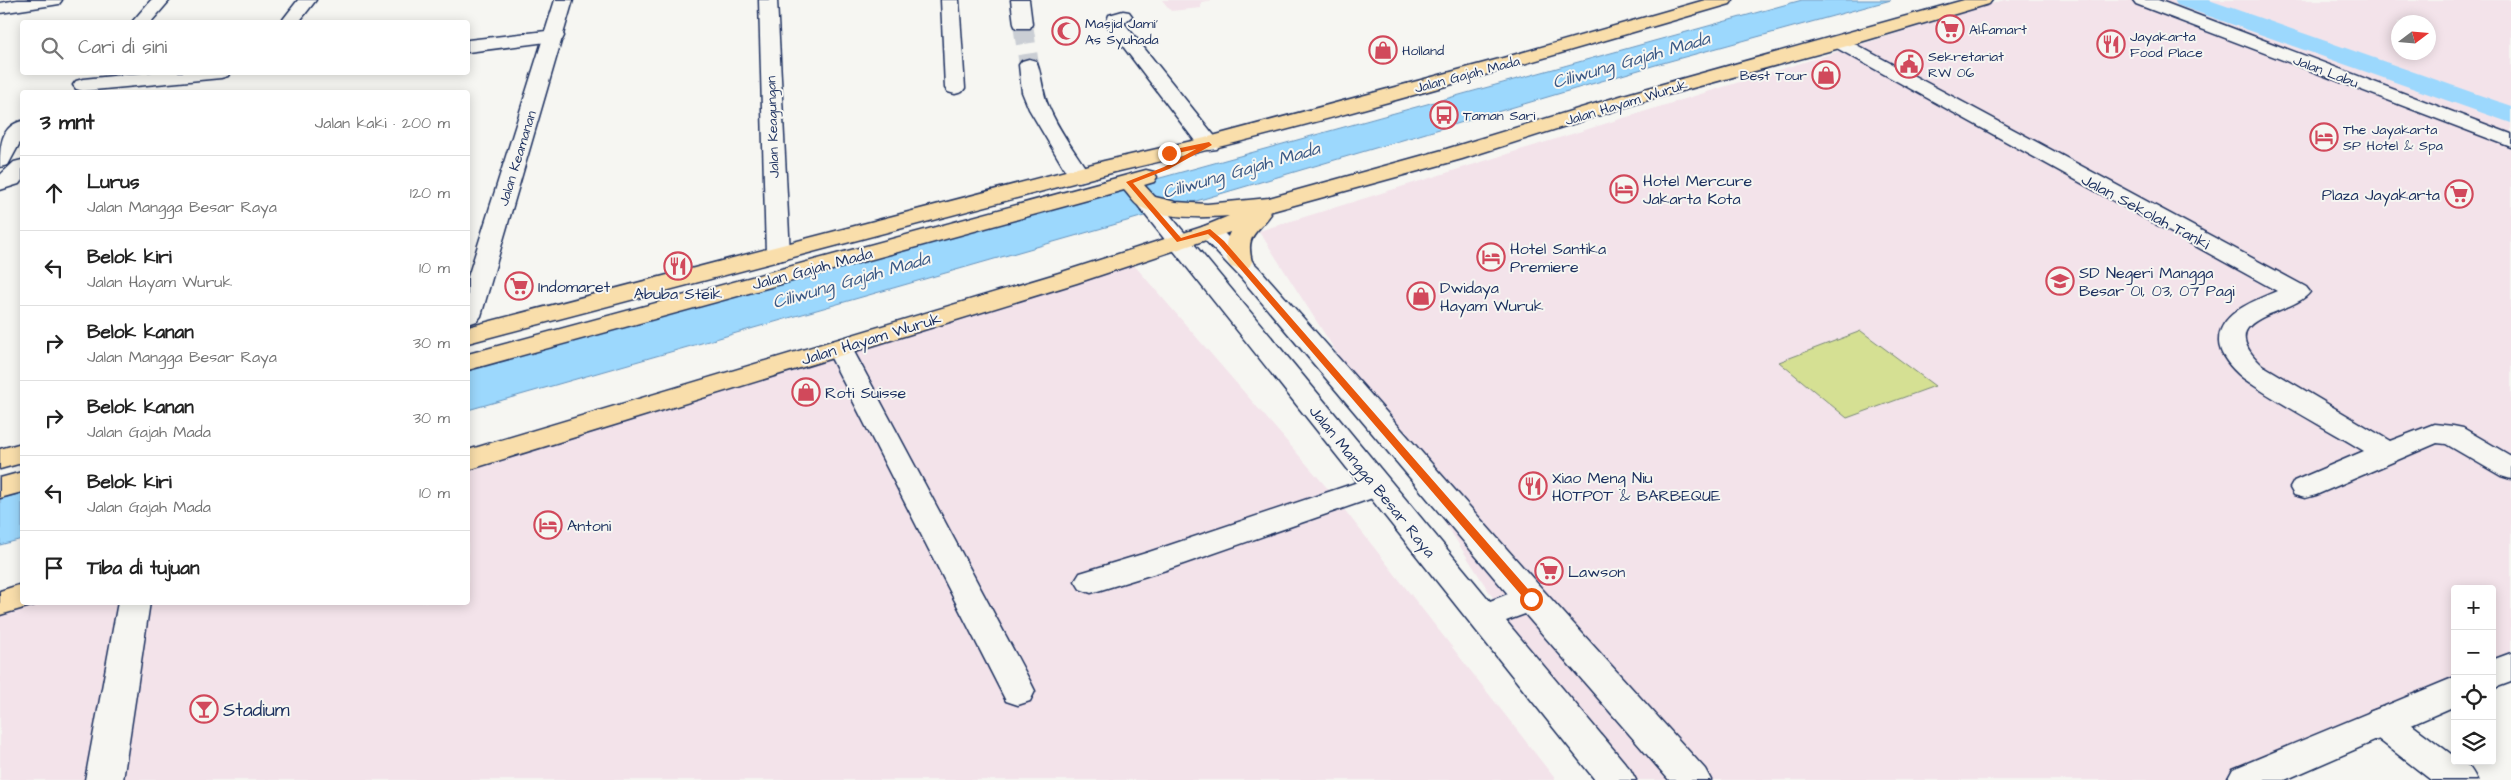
<!DOCTYPE html>
<html lang="id">
<meta charset="utf-8">
<style>
:root{--surface:#fff;--page:#f6f6f6;--text:#222;--muted:#767676;--line:#e0e0e0}
body{margin:0;font-family:"Architects Daughter",sans-serif;background:var(--page);color:var(--text)}
.controls{position:absolute;right:15px;bottom:15px;display:grid;overflow:hidden;border-radius:5px;box-shadow:0 2px 12px #0003}
.controls button{width:45px;height:45px;display:grid;place-items:center;padding:0;border:0;border-bottom:1px solid var(--line);background:var(--surface);color:var(--text);font:25px sans-serif}
.compass{position:absolute;left:2391px;top:15px;width:45px;height:45px;border-radius:50%;background:var(--surface);box-shadow:0 2px 12px #0003;rotate:74deg}
.stop{position:absolute;width:15px;height:15px;margin:-11px;border:4px solid #ea580c;border-radius:50%;background:#fff}
.stop.end{background:#ea580c;border-color:#fff;box-shadow:0 1px 5px #0008}
.list{margin:0;padding:0;list-style:none}
h2{display:flex;justify-content:space-between;align-items:center;height:65px;margin:0;padding:0 20px;font-size:21px}
h2 small{font-size:16px;font-weight:400;color:var(--muted)}
.list li{display:grid;grid-template-columns:32px 1fr auto;gap:15px;align-items:center;box-sizing:border-box;height:75px;padding:0 20px;border-top:1px solid var(--line)}
.list b{display:block;font-size:19px;white-space:nowrap}
.list p{margin:0;font-size:16px;white-space:nowrap;color:var(--muted)}
.list em{font-size:16px;font-style:normal;color:var(--muted)}
.icon{flex:none;width:28px;height:28px;fill:none;stroke:currentColor;stroke-width:2;stroke-linecap:round;stroke-linejoin:round}
.map{position:relative;flex:none;width:2511px;height:780px;overflow:hidden}
.search{position:absolute;background:var(--surface);box-shadow:0 2px 12px #0003;left:20px;top:20px;width:450px;height:55px;display:flex;align-items:center;gap:12px;box-sizing:border-box;padding:0 18px;border-radius:5px;color:var(--muted);font-size:19px}
.panel{position:absolute;background:var(--surface);box-shadow:0 2px 12px #0003;left:20px;top:90px;width:450px;height:515px;border-radius:5px}
.map>svg:first-child{display:block}
.built{fill:#f3e3ea;fill-rule:evenodd}
.green{fill:#d5e093;stroke:#788878}
.water{fill:#9cd8fd;stroke:#6894bd}
.lines{fill:none;stroke-linecap:round;stroke-linejoin:round}
.canal{fill:#9cd8fd;fill-rule:evenodd}
.street-tunnel{stroke:#caced4;stroke-width:20;stroke-dasharray:20 10;stroke-linecap:butt}
.street-casing{stroke:#1b2f5e;stroke-width:3}
.secondary-casing{stroke:#1b2f5e;stroke-width:3}
.primary-casing{stroke:#1b2f5e;stroke-width:3}
.street{fill:#f6f6f2;fill-rule:evenodd}
.secondary{fill:#f6f6f2;fill-rule:evenodd}
.primary{fill:#f9deab;fill-rule:evenodd}
.route{fill:#ea580c}
.labels{text-anchor:middle;stroke-width:4;stroke-linejoin:round;paint-order:stroke}
.far-poi-label{font-size:14px;fill:#1b2f5e;stroke:#f6f6f2;text-anchor:start}
.far-street-label{font-size:14px;fill:#1b2f5e;stroke:#f6f6f2}
.poi-label{font-size:16px;fill:#1b2f5e;stroke:#f6f6f2;text-anchor:start}
.street-label{font-size:16px;fill:#1b2f5e;stroke:#f6f6f2}
.water-label{font-size:18px;font-style:italic;fill:#3b5986;stroke:#f6f6f2}
.near-poi-label{font-size:19px;fill:#1b2f5e;stroke:#f6f6f2;text-anchor:start}
</style>
<div class="map">
<svg width="2511" height="780" viewBox="0 0 2511 780">
<rect width="100%" height="100%" fill="#f6f6f2"/>
<filter id="ink" filterUnits="userSpaceOnUse"><feTurbulence type="fractalNoise" baseFrequency=".02" numOctaves="2"/><feDisplacementMap in="SourceGraphic" scale="10" xChannelSelector="R" yChannelSelector="G"/><feConvolveMatrix kernelMatrix="1 2 1 2 8 2 1 2 1" color-interpolation-filters="sRGB"/></filter>
<g filter="url(#ink)">
<path class="built" d="M 1162,0 L 1215,0 L 1201,2 L 1201,8 L 1171,11 Z
M 2004,0 L 2511,0 L 2511,661 L 2492,668 L 2492,589 L 2455,589 L 2455,684 L 2225,780 L 1622,780 L 1583,739 L 1259,231 ZM 2398,22 L 2428,22 L 2428,52 L 2398,52 Z
M 1134,265 L 1329,490 L 1556,780 L 0,780 L 0,610 L 25,602 L 468,602 L 468,464 L 839,348 Z"/>
<path class="green" d="M 1861,331 L 1935,386 L 1847,418 L 1779,362 Z"/>
<path class="water" d="M 1802,0 L 1891,0 L 1659,64 L 1193,202 L 468,410 L 468,370 Z
M 22,493 L 22,539 L 0,545 L 0,499 Z"/>
<g class="lines">
<path class="canal" d="M 2174,0 L 2209,0 L 2511,106 L 2511,123 L 2177,5 Z"/>
<path class="street-tunnel" d="M 1023,24 L 1029,65"/>
<g class="street-casing">
<path id="street" d="M 17,0 L 62,0 L 59,4 L 53,5 L 0,13 L 0,3 Z
M 151,0 L 170,0 L 151,22 L 132,22 Z
M 298,0 L 316,0 L 299,22 L 281,22 Z
M 759,0 L 777,0 L 790,254 L 787,259 L 778,261 L 769,259 L 766,254 Z
M 941,0 L 959,0 L 965,88 L 962,92 L 955,94 L 948,92 L 945,88 Z
M 1011,0 L 1029,0 L 1032,24 L 1030,28 L 1016,28 L 1014,24 Z
M 2133,0 L 2158,0 L 2511,134 L 2511,147 L 2136,4 Z
M 1123,11 L 1129,12 L 1132,16 L 1124,23 L 1217,139 L 1220,144 L 1217,149 L 1209,150 L 1201,149 L 1106,24 L 1109,15 Z
M 555,30 L 562,32 L 564,36 L 562,40 L 468,52 L 468,40 Z
M 1840,36 L 2306,287 L 2310,292 C 2293,316 2209,315 2262,365 L 2390,441 L 2434,424 L 2453,426 L 2463,428 L 2511,456 L 2511,479 L 2501,476 L 2446,444 L 2437,443 L 2316,495 L 2305,498 L 2294,495 L 2290,488 L 2294,481 L 2364,451 C 2325,427 2281,405 2243,378 C 2233,370 2218,354 2219,340 C 2219,313 2256,300 2277,291 L 1833,46 L 1831,42 L 1833,38 Z
M 1029,59 L 1036,61 C 1041,69 1042,92 1048,105 C 1058,130 1076,153 1090,175 L 1087,180 L 1079,182 L 1071,180 L 1029,109 L 1022,92 L 1019,65 L 1022,61 Z
M 153,72 L 230,72 L 228,76 L 221,78 L 83,91 L 76,89 L 73,85 L 76,81 L 83,79 Z
M 22,121 L 22,139 L 8,165 L 0,167 C 0,148 0,126 22,121 Z
M 22,160 L 22,180 L 19,184 L 0,190 L 0,175 L 14,162 Z
M 839,340 L 848,342 L 852,348 L 1030,681 L 1035,691 L 1030,701 L 1018,705 L 1006,701 L 826,348 L 830,342 Z
M 1376,476 L 1387,479 L 1391,486 L 1387,493 L 1166,570 L 1091,593 L 1080,589 L 1075,581 L 1080,573 L 1146,553 Z
M 118,602 L 150,602 L 123,780 L 85,780 Z
M 2382,707 L 2395,712 L 2455,757 L 2455,761 C 2467,761 2472,770 2477,780 L 2431,780 L 2369,732 L 2364,722 L 2369,712 Z"/>
</g>
<g class="secondary-casing">
<path id="secondary" d="M 555,0 L 573,0 L 481,316 L 477,321 L 468,324 L 468,277 Z
M 1147,195 L 1155,197 L 1490,601 L 1508,594 L 1242,279 L 1202,237 L 1198,232 L 1202,227 L 1210,225 L 1218,227 L 1260,269 L 1543,590 L 1705,769 L 1711,780 L 1669,780 L 1525,614 L 1506,621 L 1630,769 L 1636,780 L 1595,780 L 1139,207 L 1136,202 L 1139,197 Z
M 2511,653 L 2511,682 L 2492,689 L 2492,660 Z
M 2455,677 L 2455,706 L 2285,780 L 2227,780 L 2233,769 Z"/>
</g>
<g class="primary-casing">
<path id="primary" d="M 1705,0 L 1733,0 L 1730,4 C 1526,63 1323,124 1115,172 L 468,343 L 468,327 L 1104,161 L 1205,138 L 1503,58 Z
M 1964,0 L 1992,0 L 1989,4 L 1847,46 L 1641,102 L 1462,159 L 1269,212 L 1271,214 C 1257,234 1245,234 1252,262 L 1249,267 L 1240,269 L 1231,267 C 1224,256 1224,244 1230,232 L 1077,283 L 468,470 L 468,450 L 1059,273 L 1202,227 L 1229,216 C 1202,218 1165,219 1140,207 C 1134,204 1129,195 1124,190 L 468,370 L 468,354 L 1146,170 L 1154,172 L 1157,177 L 1154,182 L 1144,185 L 1155,197 L 1176,202 L 1207,204 L 1269,198 L 1446,149 L 1627,94 Z
M 22,443 L 22,463 L 0,469 L 0,449 Z
M 22,472 L 22,492 L 0,498 L 0,478 Z
M 22,584 L 22,602 L 35,602 L 34,605 L 0,615 L 0,591 Z"/>
</g>
<use href="#street" class="street"/>
<use href="#secondary" class="secondary"/>
<use href="#primary" class="primary"/>
</g>
</g>
<path class="route" d="M 1209,142 L 1212,145 L 1169,169 L 1133,183 L 1181,238 L 1210,229 L 1224,241 L 1534,596 L 1534,602 L 1527,602 L 1219,244 L 1208,234 L 1177,242 L 1126,182 L 1164,167 L 1196,149 L 1169,155 L 1166,151 Z"/>
<defs>
<g id="supermarket-ring" transform="scale(1.4375)"><circle r="9.5" fill="#f6f6f2" stroke="#d1495b" stroke-width="1.5"/><path d="M-6-5.5h2.5l.6 2H6L4.5 2H-2.5L-4.4-4H-6ZM-1.5 3.2a1.3 1.3 0 1 0 .1 0ZM3 3.2a1.3 1.3 0 1 0 .1 0Z" fill="#d1495b"/></g>
<g id="mosque-ring" transform="scale(1.4375)"><circle r="9.5" fill="#f6f6f2" stroke="#d1495b" stroke-width="1.5"/><path d="M3.5-4.9A6 6 0 1 0 3.5 4.9A5 5 0 1 1 3.5-4.9Z" fill="#d1495b"/></g>
<g id="restaurant-ring" transform="scale(1.4375)"><circle r="9.5" fill="#f6f6f2" stroke="#d1495b" stroke-width="1.5"/><path d="M-5-6h1v4h1v-4h1v4h1v-4h1v5L-1.5 .5V6h-2V.5L-5-1ZM5-6V6H3V1.5H1.5Q1.5-4 5-6Z" fill="#d1495b"/></g>
<g id="shop-ring" transform="scale(1.4375)"><circle r="9.5" fill="#f6f6f2" stroke="#d1495b" stroke-width="1.5"/><path d="M-5-2.5h2.3a2.7 3.5 0 0 1 5.4 0H5L5.5 6h-11ZM-1.5-2.5h3a1.5 2.3 0 0 0-3 0Z" fill="#d1495b"/></g>
<g id="civic-ring" transform="scale(1.4375)"><circle r="9.5" fill="#f6f6f2" stroke="#d1495b" stroke-width="1.5"/><path d="M-.6-6.5H3V-4.5H.6V-3L4-1V1h2V6H-6V1h2V-1L-.6-3ZM-1.2 2.5V6h2.4V2.5Z" fill="#d1495b"/></g>
<g id="bus-ring" transform="scale(1.4375)"><circle r="9.5" fill="#f6f6f2" stroke="#d1495b" stroke-width="1.5"/><path d="M-5-6H5V4H4V6H2V4H-2V6H-4V4H-5ZM-3.5-4V0h7V-4ZM-3.5 1.2v1.5H-2V1.2ZM2 1.2v1.5H3.5V1.2Z" fill="#d1495b"/></g>
<g id="hotel-ring" transform="scale(1.4375)"><circle r="9.5" fill="#f6f6f2" stroke="#d1495b" stroke-width="1.5"/><path d="M-6-4.5h1.5V1H6V5H4.5V3h-9V5H-6ZM-4 0a1.8 1.8 0 1 1 3.6 0ZM.5 0V-2.5h3Q6-2.5 6 0Z" fill="#d1495b"/></g>
<g id="school-ring" transform="scale(1.4375)"><circle r="9.5" fill="#f6f6f2" stroke="#d1495b" stroke-width="1.5"/><path d="M0-5L7-2L0 1L-7-2ZM-4 1L0 2.5L4 1V4Q0 6-4 4Z" fill="#d1495b"/></g>
<g id="bar-ring" transform="scale(1.4375)"><circle r="9.5" fill="#f6f6f2" stroke="#d1495b" stroke-width="1.5"/><path d="M-6-5H6L.8 .8V4.5H3.5V6h-7V4.5H-.8V.8Z" fill="#d1495b"/></g>
</defs>
<g fill-rule="evenodd">
<use href="#supermarket-ring" x="1950" y="29"/>
<use href="#mosque-ring" x="1066" y="31"/>
<use href="#restaurant-ring" x="2111" y="44"/>
<use href="#shop-ring" x="1383" y="50"/>
<use href="#civic-ring" x="1909" y="64"/>
<use href="#shop-ring" x="1826" y="75"/>
<use href="#bus-ring" x="1444" y="115"/>
<use href="#hotel-ring" x="2324" y="137"/>
<use href="#hotel-ring" x="1624" y="189"/>
<use href="#supermarket-ring" x="2459" y="194"/>
<use href="#hotel-ring" x="1491" y="257"/>
<use href="#restaurant-ring" x="678" y="266"/>
<use href="#school-ring" x="2060" y="281"/>
<use href="#supermarket-ring" x="519" y="286"/>
<use href="#shop-ring" x="1421" y="296"/>
<use href="#shop-ring" x="806" y="392"/>
<use href="#restaurant-ring" x="1533" y="486"/>
<use href="#hotel-ring" x="548" y="525"/>
<use href="#supermarket-ring" x="1549" y="571"/>
<use href="#bar-ring" x="204" y="709"/>
</g>
<g class="labels">
<g class="far-poi-label">
<text x="1085" y="28">Masjid Jami'<tspan x="1085" dy="16">As Syuhada</tspan></text>
<text x="1969" y="34">Alfamart</text>
<text x="2130" y="41">Jayakarta<tspan x="2130" dy="16">Food Place</tspan></text>
<text x="1402" y="55">Holland</text>
<text x="1928" y="61">Sekretariat<tspan x="1928" dy="16">RW 06</tspan></text>
<text x="1807" y="80" text-anchor="end">Best Tour</text>
<text x="1463" y="120">Taman Sari</text>
<text x="2343" y="134">The Jayakarta<tspan x="2343" dy="16">SP Hotel &amp; Spa</tspan></text>
</g>
<g class="far-street-label">
<text transform="translate(2326 71) rotate(21)" y="5">Jalan Labu</text>
<text transform="translate(1467 74) rotate(-15)" y="5">Jalan Gajah Mada</text>
<text transform="translate(1626 102) rotate(-17)" y="5">Jalan Hayam Wuruk</text>
<text transform="translate(772 127) rotate(-92)" y="5">Jalan Keagungan</text>
<text transform="translate(517 158) rotate(-73)" y="5">Jalan Keamanan</text>
</g>
<g class="poi-label">
<text x="1643" y="186">Hotel Mercure<tspan x="1643" dy="18">Jakarta Kota</tspan></text>
<text x="2440" y="200" text-anchor="end">Plaza Jayakarta</text>
<text x="1510" y="254">Hotel Santika<tspan x="1510" dy="18">Premiere</tspan></text>
<text x="2079" y="278">SD Negeri Mangga<tspan x="2079" dy="18">Besar 01, 03, 07 Pagi</tspan></text>
<text x="538" y="292">Indomaret</text>
<text x="1440" y="293">Dwidaya<tspan x="1440" dy="18">Hayam Wuruk</tspan></text>
<text x="678" y="299" text-anchor="middle">Abuba Steik</text>
<text x="825" y="398">Roti Suisse</text>
<text x="1552" y="483">Xiao Meng Niu<tspan x="1552" dy="18">HOTPOT &amp; BARBEQUE</tspan></text>
<text x="567" y="531">Antoni</text>
<text x="1568" y="577">Lawson</text>
</g>
<g class="street-label">
<text transform="translate(2146 211) rotate(28)" y="6">Jalan Sekolah Tanki</text>
<text transform="translate(812 268) rotate(-15)" y="6">Jalan Gajah Mada</text>
<text transform="translate(871 338) rotate(-17)" y="6">Jalan Hayam Wuruk</text>
<text transform="translate(1373 481) rotate(51)" y="6">Jalan Mangga Besar Raya</text>
</g>
<g class="water-label">
<text transform="translate(1631 60) rotate(-16)" y="6">Ciliwung Gajah Mada</text>
<text transform="translate(1241 170) rotate(-16)" y="6">Ciliwung Gajah Mada</text>
<text transform="translate(851 280) rotate(-16)" y="6">Ciliwung Gajah Mada</text>
</g>
<g class="near-poi-label">
<text x="223" y="716">Stadium</text>
</g>
</g>
</svg>
<div class="controls">
<button>+</button>
<button>−</button>
<button><svg class="icon" aria-label="locate" viewBox="0 0 24 24"><circle cx="12" cy="12" r="6"/><path d="M12 2v4M12 18v4M2 12h4M18 12h4"/></svg></button>
<button><svg class="icon" aria-label="layers" viewBox="0 0 24 24"><path d="M12 4l9 5-9 5-9-5zM3 14l9 5 9-5"/></svg></button>
</div>
<svg class="compass" viewBox="-18 -18 36 36"><path d="M0-13l5 13h-10z" fill="#e53935"/><path d="M0 13l5-13h-10z" fill="#767676"/></svg>
<div class="stop" style="left:1531px;top:599px"></div>
<div class="stop end" style="left:1169px;top:153px"></div>
<div class="search"><svg class="icon" aria-label="search" viewBox="0 0 24 24"><circle cx="10" cy="10" r="6"/><path d="M15 15l6 6"/></svg>Cari di sini</div>
<section class="panel">
<h2>3 mnt<small>Jalan kaki · 200 m</small></h2>
<ul class="list">
<li><svg class="icon" aria-label="ahead" viewBox="0 0 24 24"><path d="M12 20V5M6 11l6-6 6 6"/></svg><div><b>Lurus</b><p>Jalan Mangga Besar Raya</p></div><em>120 m</em></li>
<li><svg class="icon" aria-label="left" viewBox="0 0 24 24"><path d="M17 20v-9H6M10 6l-5 5 5 5"/></svg><div><b>Belok kiri</b><p>Jalan Hayam Wuruk</p></div><em>10 m</em></li>
<li><svg class="icon" aria-label="right" viewBox="0 0 24 24"><path d="M7 20v-9h11M14 6l5 5-5 5"/></svg><div><b>Belok kanan</b><p>Jalan Mangga Besar Raya</p></div><em>30 m</em></li>
<li><svg class="icon" aria-label="right" viewBox="0 0 24 24"><path d="M7 20v-9h11M14 6l5 5-5 5"/></svg><div><b>Belok kanan</b><p>Jalan Gajah Mada</p></div><em>30 m</em></li>
<li><svg class="icon" aria-label="left" viewBox="0 0 24 24"><path d="M17 20v-9H6M10 6l-5 5 5 5"/></svg><div><b>Belok kiri</b><p>Jalan Gajah Mada</p></div><em>10 m</em></li>
<li><svg class="icon" aria-label="arrive" viewBox="0 0 24 24"><path d="M6 21V4h12l-3 4 3 4H6"/></svg><div><b>Tiba di tujuan</b></div></li>
</ul>
</section>
</div>
